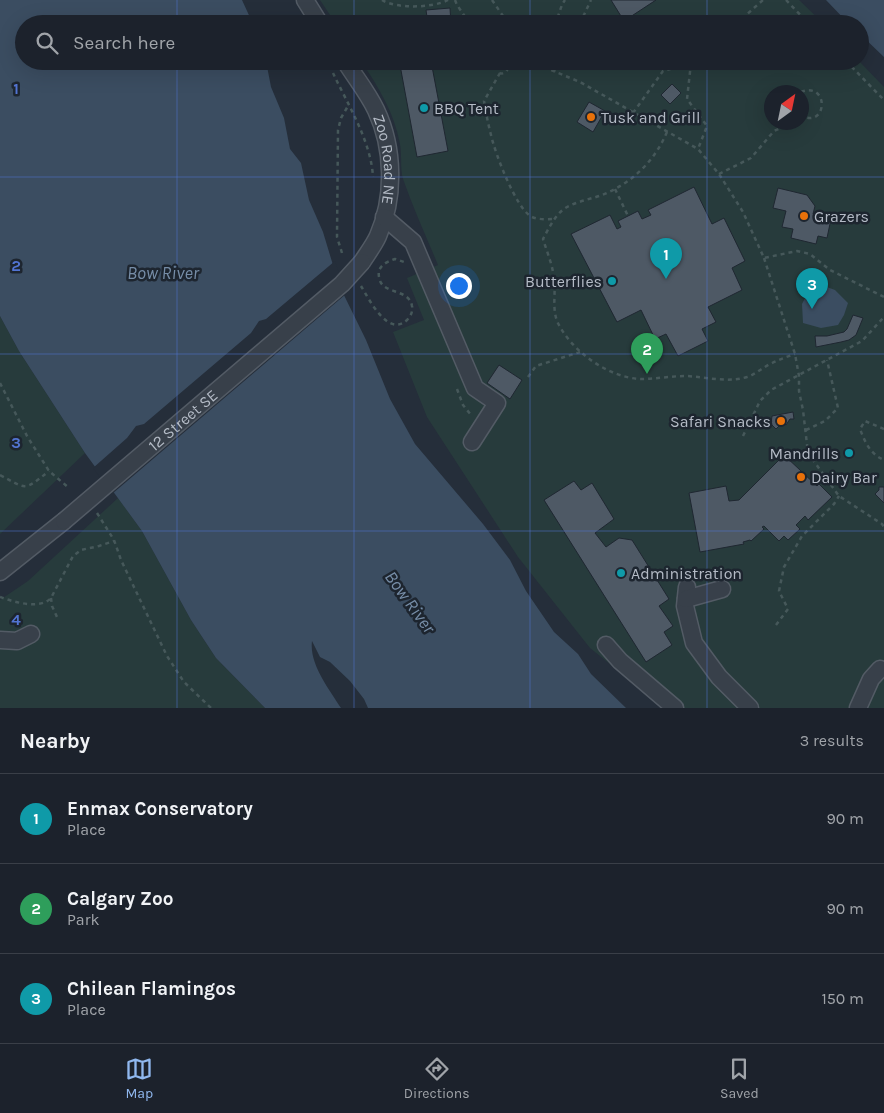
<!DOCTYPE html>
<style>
:root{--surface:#1c222c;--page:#292f38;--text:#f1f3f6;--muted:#a0a4a9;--line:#3a3f48;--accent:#90b8ef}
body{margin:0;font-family:Karla,sans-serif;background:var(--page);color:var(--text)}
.compass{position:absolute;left:764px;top:85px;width:45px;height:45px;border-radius:50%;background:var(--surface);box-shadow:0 5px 20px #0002;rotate:33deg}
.you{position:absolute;left:458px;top:285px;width:18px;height:18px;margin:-12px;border:4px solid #fff;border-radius:50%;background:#1a73e8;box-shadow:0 0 0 8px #1a73e833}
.badge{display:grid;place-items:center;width:32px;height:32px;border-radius:50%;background:var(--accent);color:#fff;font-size:16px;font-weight:700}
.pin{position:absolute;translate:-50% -41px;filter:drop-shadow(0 1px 2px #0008)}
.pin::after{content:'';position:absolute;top:26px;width:18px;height:15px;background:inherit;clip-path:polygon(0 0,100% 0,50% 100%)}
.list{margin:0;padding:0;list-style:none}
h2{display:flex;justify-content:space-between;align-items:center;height:65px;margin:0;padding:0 20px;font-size:21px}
h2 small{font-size:16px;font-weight:400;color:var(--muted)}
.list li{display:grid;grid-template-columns:32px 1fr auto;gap:15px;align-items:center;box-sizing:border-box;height:90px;padding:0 20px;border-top:1px solid var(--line)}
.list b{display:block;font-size:19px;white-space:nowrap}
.list p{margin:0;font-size:16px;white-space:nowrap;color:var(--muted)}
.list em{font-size:16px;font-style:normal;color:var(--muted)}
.icon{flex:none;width:28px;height:28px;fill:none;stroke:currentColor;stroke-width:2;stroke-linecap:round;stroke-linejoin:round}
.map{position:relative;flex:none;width:884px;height:708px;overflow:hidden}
.search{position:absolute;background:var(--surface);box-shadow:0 5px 20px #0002;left:15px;right:15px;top:15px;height:55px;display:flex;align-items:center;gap:12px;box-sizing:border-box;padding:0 18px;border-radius:28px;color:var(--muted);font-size:19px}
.sheet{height:335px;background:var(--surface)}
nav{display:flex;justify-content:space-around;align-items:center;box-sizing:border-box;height:70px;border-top:1px solid var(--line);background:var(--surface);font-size:14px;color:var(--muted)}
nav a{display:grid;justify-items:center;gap:2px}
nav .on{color:var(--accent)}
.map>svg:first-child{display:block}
.green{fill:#273b3c;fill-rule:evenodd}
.water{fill:#3b4d61}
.pier{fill:#252e3a}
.building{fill:#4e5965;stroke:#1f2731}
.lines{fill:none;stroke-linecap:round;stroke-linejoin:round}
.minor-casing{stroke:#535b65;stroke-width:19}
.path{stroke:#46585a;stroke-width:2.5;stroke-dasharray:4 4;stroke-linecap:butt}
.minor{stroke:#38404a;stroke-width:16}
.minor-bridge-casing{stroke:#535b65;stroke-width:19;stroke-linecap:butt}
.minor-bridge{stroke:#38404a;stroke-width:16}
.grid{fill:none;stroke:#5274d2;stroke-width:1;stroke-opacity:0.55}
.culture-dot{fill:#0f9aa8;stroke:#1d252f;stroke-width:2}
.food-dot{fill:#e8710a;stroke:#1d252f;stroke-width:2}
.labels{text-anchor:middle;stroke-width:5;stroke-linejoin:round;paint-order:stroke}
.poi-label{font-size:16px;fill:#b4bbc6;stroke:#1d252f;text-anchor:start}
.street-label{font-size:16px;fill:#b4bbc6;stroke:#1d252f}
.water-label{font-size:18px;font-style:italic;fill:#768da7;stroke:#1d252f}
.grid-label{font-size:16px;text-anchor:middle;font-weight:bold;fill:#5274d2;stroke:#1d252f;stroke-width:5;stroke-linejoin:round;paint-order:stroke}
</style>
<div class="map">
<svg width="884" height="708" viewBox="0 0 884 708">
<rect width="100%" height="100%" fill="#252e3a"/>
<path class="green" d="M 320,0 L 799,0 L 824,24 L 336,24 Z
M 361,61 L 859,61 L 884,87 L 884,708 L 665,708 L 590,648 L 518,557 L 427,417 L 393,332 L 424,320 L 407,278 L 438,265 C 426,236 413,208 403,179 C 400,168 402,155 400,144 C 394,112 379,88 361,61 ZM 772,92 L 802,92 L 802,122 L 772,122 Z
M 0,316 L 19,351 L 85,453 L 0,534 Z
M 118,498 L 142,531 L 191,620 L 216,658 L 265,708 L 0,708 L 0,600 L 28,581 Z"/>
<path class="water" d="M 0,0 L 242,0 L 253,24 L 24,24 L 24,61 L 266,61 L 271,87 L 284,118 L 290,149 L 301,163 L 309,200 L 323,232 L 339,285 L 366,340 L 390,399 L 415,444 L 483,524 L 510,560 L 526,591 L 554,632 L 578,654 L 591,674 L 626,708 L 368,708 L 364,699 L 350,681 L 330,662 L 320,657 L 312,641 C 309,664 329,689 341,708 L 265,708 L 216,658 L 191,620 L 142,531 L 85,453 L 19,351 L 0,316 Z
M 826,0 L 884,0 L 884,57 L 860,34 L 860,24 L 849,24 Z
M 824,286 L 835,290 L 848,303 L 844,315 L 838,325 L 821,328 L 803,323 L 802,304 L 808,292 Z"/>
<path class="pier" d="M 335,261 L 346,294 L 112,494 L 93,468 L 127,438 L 136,426 L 144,424 L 251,333 L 259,321 L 266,319 Z"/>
<path class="building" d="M 611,0 L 656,0 L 624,21 Z
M 450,8 L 451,24 L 428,24 L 426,10 Z
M 419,61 L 431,61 L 448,151 L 417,157 L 400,65 Z
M 672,84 L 681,93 L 670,104 L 661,95 Z
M 589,102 L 605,111 L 593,132 L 577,122 Z
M 694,187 L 712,224 L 724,218 L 745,261 L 732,268 L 742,290 L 708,307 L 716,322 L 702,329 L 708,341 L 678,356 L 666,334 L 655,339 L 641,310 L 617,322 L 571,234 L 610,215 L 617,229 L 621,227 L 618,221 L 638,211 L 642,219 L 651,215 L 648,210 Z
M 778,188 L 807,195 L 815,206 L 813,214 L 831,219 L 827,238 L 818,236 L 816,244 L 791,238 L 793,229 L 782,227 L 786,211 L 773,208 Z
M 853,315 L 863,318 L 856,335 L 849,340 L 841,342 L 816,347 L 815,336 L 827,336 L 844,332 L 847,329 Z
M 499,365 L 522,380 L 510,399 L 487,383 Z
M 793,412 L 794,419 L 790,419 L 786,425 L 783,422 L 776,429 L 771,424 L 772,416 Z
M 784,455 L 817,486 L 819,484 L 832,497 L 808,520 L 805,516 L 796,525 L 800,529 L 788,540 L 784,536 L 779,541 L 764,526 L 762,527 L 764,529 L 751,541 L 750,540 L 743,542 L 744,544 L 700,552 L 689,493 L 726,486 L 729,501 L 739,500 Z
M 574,481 L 581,490 L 592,483 L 614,519 L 595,533 L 606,547 L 619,538 L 632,540 L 669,599 L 659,606 L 673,626 L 664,632 L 672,645 L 646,662 L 544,500 Z
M 879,487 L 884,487 L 884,503 L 875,494 L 879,490 Z"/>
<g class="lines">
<g class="minor-casing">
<g id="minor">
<path d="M 305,0 L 320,24"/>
<path id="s1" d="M 345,61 C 355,77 368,93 376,110 C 394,148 395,197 378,236 C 374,245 367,254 362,262"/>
<path d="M 384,217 L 413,242 L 475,388 L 497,403 L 472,442"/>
<path d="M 0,572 L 64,521"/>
<path d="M 687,587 L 685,606 L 694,643 L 719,677 L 750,708"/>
<path d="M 686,599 L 722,589"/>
<path d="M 0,640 L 17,641 L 31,634"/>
<path d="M 606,645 L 620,661 L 675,708"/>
<path d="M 858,708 L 871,679 L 880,669"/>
</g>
</g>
<path class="path" d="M 382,0 C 396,9 433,8 448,0
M 455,0 L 457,5 L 470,24
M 492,0 L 503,16 L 513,24
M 786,0 L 809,24
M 553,24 C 560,17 559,8 565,0
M 582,24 L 582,19 L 591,0
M 736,24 L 763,0
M 325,61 L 330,68
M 529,61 L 580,82 L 698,149 L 719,174 L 743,212 L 764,258 L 797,251 L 810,254 L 830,270 L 884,297
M 846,61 L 884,100
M496.5 68a5.5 5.5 0 1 1 11 0a5.5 5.5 0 1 1-11 0Z
M 691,63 L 687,99 L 707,126 L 698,149
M 554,72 L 557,61
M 333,73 C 348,105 371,141 373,177
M 500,73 L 484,101 C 486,112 488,124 491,135 C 495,153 516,209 532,217 C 539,220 548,219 555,219
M 801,92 C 829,81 828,128 802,116
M 633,113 L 663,71 L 691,63 L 694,61
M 667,132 C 654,162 632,183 602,195 C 591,199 579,201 569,206 C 556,212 549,228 543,239 C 547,252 553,266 554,279 C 556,293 552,307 557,321 C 570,350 608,378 641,379 C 656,379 671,376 686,376 C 707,377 727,383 747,377 C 756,374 762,368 770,364 C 778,360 786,357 795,354
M 719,174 L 751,158 L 774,131 L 794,122
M 615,189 L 628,216
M 342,253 L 337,237 L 338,130 L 341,118 L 348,106
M 764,258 L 795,354 L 799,376 L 799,391 L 803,410 L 808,453 L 839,496 L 882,524 L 884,527
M 361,286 C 369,299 388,338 407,320 C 411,316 413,311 412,306 C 409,288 381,295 379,277 C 377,266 386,262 395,259 L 404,262
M 528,377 L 536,366 L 580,352
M 0,383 L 27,436 L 49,471 L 69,488
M 457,389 L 463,405 L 471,415
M 884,429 L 865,421 L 860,429 C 865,442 870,454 884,460
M 806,430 L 825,421 L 838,408 L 827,360
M 743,436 L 760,401 L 771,390 L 862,341 L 884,317
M 0,475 C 27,489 23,492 49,471
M 97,513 L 114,540 L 121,560 L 167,656 L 184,682 L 211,708
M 0,597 C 14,602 40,610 51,598 L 73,556 L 81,550 L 99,546 L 114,541
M 51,598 L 52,606 L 57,617
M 776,625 L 788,609 L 779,591 L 784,567 L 802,536 L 834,504 L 839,496"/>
<use href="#minor" class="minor"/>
<g class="minor-bridge-casing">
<g id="minor-bridge">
<path id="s2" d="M 64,521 L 342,284 L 362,262"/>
</g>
</g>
<use href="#minor-bridge" class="minor-bridge"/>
</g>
<path class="grid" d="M 177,0 L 177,24M 354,0 L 354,24M 530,0 L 530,24M 707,0 L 707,24M 177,61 L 177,708M 354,61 L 354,708M 530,61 L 530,708M 707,61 L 707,708M 0,177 L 884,177M 0,354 L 884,354M 0,531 L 884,531"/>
<g class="culture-dot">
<circle cx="424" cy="108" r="5"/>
<circle cx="612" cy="281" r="5"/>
<circle cx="849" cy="453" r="5"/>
<circle cx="621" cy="573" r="5"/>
</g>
<g class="food-dot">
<circle cx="591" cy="117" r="5"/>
<circle cx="804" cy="216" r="5"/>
<circle cx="781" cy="421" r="5"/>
<circle cx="801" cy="477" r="5"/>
</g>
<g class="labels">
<g class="poi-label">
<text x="434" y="114">BBQ Tent</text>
<text x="601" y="123">Tusk and Grill</text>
<text x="814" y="222">Grazers</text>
<text x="602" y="287" text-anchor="end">Butterflies</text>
<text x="771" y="427" text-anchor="end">Safari Snacks</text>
<text x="839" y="459" text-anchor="end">Mandrills</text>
<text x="811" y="483">Dairy Bar</text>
<text x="631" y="579">Administration</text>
</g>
<g class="street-label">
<text dy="6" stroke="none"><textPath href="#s1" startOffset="109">Zoo Road NE</textPath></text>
<text dy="6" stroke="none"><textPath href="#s2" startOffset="156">12 Street SE</textPath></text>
</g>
<g class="water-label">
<text x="163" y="279">Bow River</text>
<text transform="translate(410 602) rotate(54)" y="6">Bow River</text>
</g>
</g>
<g class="grid-label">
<text x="16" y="94">1</text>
<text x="16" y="271">2</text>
<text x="16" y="448">3</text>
<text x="16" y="625">4</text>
</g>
</svg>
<svg class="compass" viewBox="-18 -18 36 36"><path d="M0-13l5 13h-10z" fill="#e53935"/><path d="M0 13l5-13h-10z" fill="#a0a4a9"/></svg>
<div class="you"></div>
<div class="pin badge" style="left:666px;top:279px;background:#0f9aa8">1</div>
<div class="pin badge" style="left:647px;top:374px;background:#2e9e5b">2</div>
<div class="pin badge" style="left:812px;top:309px;background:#0f9aa8">3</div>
<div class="search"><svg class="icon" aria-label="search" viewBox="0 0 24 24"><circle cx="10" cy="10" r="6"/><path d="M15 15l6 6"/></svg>Search here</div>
</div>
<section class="sheet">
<h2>Nearby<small>3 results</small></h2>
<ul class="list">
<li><span class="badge" style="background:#0f9aa8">1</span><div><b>Enmax Conservatory</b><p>Place</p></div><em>90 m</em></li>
<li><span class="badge" style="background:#2e9e5b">2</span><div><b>Calgary Zoo</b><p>Park</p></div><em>90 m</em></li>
<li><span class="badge" style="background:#0f9aa8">3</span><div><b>Chilean Flamingos</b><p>Place</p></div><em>150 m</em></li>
</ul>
</section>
<nav>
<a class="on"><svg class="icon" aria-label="map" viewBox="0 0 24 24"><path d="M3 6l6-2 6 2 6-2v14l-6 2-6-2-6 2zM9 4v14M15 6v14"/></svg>Map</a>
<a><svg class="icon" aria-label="directions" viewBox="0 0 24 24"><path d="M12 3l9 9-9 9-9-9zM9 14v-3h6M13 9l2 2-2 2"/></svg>Directions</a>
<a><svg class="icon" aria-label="saved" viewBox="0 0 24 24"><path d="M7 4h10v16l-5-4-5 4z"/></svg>Saved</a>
</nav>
